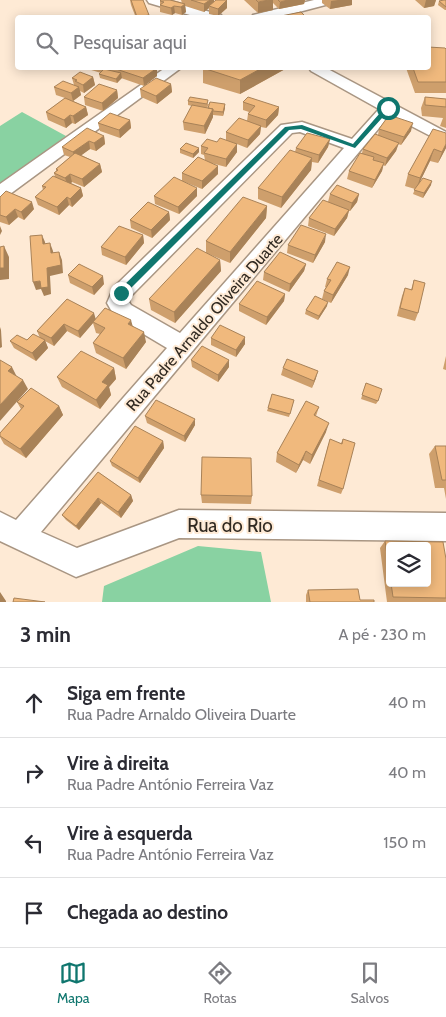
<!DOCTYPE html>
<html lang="pt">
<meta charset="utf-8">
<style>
:root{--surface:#fff;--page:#f7f7f7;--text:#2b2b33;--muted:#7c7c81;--line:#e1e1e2;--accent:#0f766e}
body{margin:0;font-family:Cabin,sans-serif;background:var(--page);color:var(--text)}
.controls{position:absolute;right:15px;bottom:15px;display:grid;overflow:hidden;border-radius:5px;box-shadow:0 2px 12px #0003}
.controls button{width:45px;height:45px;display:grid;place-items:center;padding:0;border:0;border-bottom:1px solid var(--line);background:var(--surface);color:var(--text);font:25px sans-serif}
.stop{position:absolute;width:15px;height:15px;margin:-11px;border:4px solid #0f766e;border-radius:50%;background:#fff}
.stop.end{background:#0f766e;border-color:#fff;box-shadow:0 1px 5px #0008}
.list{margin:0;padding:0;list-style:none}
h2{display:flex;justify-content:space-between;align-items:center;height:65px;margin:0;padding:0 20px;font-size:21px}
h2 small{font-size:16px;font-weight:400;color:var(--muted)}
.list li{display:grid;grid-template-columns:32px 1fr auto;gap:15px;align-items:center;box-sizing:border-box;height:70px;padding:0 20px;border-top:1px solid var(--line)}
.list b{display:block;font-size:19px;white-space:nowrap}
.list p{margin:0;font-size:16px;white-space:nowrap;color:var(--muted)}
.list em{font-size:16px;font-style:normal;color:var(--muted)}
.icon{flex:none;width:28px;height:28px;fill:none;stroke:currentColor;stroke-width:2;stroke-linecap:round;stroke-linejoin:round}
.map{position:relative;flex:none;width:446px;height:602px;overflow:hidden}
.search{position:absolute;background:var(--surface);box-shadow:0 2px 12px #0003;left:15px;right:15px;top:15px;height:55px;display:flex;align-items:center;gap:12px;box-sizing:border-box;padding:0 18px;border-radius:5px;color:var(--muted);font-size:19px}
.sheet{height:345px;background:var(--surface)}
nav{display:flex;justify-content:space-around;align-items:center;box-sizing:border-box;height:70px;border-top:1px solid var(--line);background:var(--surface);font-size:14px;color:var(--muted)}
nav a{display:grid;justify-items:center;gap:2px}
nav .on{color:var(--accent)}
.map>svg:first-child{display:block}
.forest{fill:#89d2a2}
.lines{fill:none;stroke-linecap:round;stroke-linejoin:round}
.minor-casing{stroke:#a99683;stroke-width:3}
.minor{fill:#fff;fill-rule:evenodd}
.wall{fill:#ce9f6c;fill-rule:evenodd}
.shaded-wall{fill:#a88258}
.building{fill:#f0b97d;stroke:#a88258}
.route{fill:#0f766e}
.labels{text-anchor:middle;stroke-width:4;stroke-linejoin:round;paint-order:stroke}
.street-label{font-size:16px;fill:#302921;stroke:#feead5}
.near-street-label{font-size:19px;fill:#302921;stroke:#feead5}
</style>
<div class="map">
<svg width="446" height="602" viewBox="0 0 446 602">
<rect width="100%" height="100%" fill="#feead5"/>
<path class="forest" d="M 22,112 L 66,136 L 0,186 L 0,126 Z
M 198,546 L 261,552 L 271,602 L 102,602 L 104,586 Z"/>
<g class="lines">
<g class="minor-casing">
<path id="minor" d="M 147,0 L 167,0 L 221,15 L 222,18 L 200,18 L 149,3 Z
M 314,0 L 335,0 L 333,3 L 276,18 L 252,18 L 253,15 Z
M 165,68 L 181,68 L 6,197 L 0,199 L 0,184 Z
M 309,68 L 326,68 L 446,132 L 446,144 L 390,115 L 41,532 L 77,548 L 179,510 L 446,513 L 446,541 L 179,538 L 76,577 L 0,541 L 0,512 L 16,520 L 167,348 L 115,317 L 107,303 L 114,287 L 281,125 L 302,122 L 352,139 L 379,109 L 311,71 ZM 300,132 L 344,148 L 180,333 L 131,305 L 129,302 L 130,297 L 292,133 Z"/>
</g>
<use href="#minor" class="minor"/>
</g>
<path class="wall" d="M 130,0 L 143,0 L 149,18 L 136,18 L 131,5 Z
M 181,0 L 214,0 L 214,2 L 227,0 L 227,8 L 218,16 L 209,14 L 209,8 L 204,12 L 185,6 L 186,12 L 182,15 L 175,13 L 172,15 L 160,12 L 160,1 L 182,3 Z
M 244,0 L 305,0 L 304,4 L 279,9 L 273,3 L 273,10 L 258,13 Z
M 322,0 L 352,0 L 352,5 L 330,9 L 322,3 Z
M 415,0 L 436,0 L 434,6 L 424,8 Z
M 446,0 L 446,10 L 445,10 L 438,5 L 439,1 Z
M 446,49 L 446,93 L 415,93 L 406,68 L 428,68 Z
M 88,68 L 154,68 L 157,76 L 144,86 L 121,78 L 117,83 L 100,78 L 99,74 L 101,73 L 88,69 Z
M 203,68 L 287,68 L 240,94 L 203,83 Z
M 93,77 L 95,85 L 84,93 L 80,91 L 81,95 L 73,101 L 86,107 L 88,115 L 75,124 L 72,123 L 66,128 L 48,120 L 46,112 L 65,98 L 56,95 L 54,87 L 74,85 L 72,78 Z
M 171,84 L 172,92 L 157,104 L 141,97 L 140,89 Z
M 117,90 L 118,98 L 103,111 L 85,105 L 84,97 Z
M 425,97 L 446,99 L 446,128 L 440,126 L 443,118 L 422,116 L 421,108 Z
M 188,101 L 209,104 L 207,108 L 225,104 L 225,108 L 223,116 L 213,115 L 213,117 L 205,134 L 184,130 L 183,122 L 192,106 L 188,105 Z
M 243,102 L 279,107 L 278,115 L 266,128 L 261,127 L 260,134 L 247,148 L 237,144 L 237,152 L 226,167 L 211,163 L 218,166 L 218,174 L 202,189 L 182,181 L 182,173 L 205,160 L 204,155 L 201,154 L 201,146 L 226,140 L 226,132 L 247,121 L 248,114 L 249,112 L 243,110 Z
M 130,120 L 131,128 L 120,138 L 100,131 L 98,123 Z
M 379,129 L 411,131 L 401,145 L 398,144 L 396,151 L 385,166 L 383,165 L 382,171 L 372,188 L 347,179 L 349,171 L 362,153 L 363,149 L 378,135 Z
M 446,133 L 446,148 L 438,163 L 430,161 L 419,183 L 431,185 L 423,198 L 413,194 L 415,189 L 405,186 L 408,174 Z
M 104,136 L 105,144 L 96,151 L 90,149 L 81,155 L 100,164 L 102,172 L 84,187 L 72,182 L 71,183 L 81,188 L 83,196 L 72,207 L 69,205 L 59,215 L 38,205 L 35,197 L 43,190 L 42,186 L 55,177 L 54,173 L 56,171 L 56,169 L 70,157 L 64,155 L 62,147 Z
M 330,139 L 328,147 L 318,163 L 312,162 L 311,170 L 281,208 L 258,199 L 258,188 L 295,152 L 296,148 Z
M 180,149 L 199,152 L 193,158 L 180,153 Z
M 197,188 L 197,196 L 179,214 L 155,204 L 154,196 Z
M 330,194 L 359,194 L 357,202 L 350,211 L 349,211 L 347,218 L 334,236 L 308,226 L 309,218 L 328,202 Z
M 0,197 L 34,209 L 24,220 L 18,217 L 9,225 L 0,222 Z
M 267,206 L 266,218 L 230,263 L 206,253 L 206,241 Z
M 169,212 L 170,220 L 152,238 L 131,228 L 130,220 Z
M 143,235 L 144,243 L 126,265 L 102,255 L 101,247 Z
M 325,242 L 313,263 L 287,253 L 288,245 Z
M 220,260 L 221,271 L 175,323 L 151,310 L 149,299 Z
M 306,264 L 304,271 L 289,292 L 263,280 L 264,272 Z
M 68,275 L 104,284 L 94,295 L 70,283 Z
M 348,275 L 331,303 L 322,299 L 324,291 L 326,287 L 325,287 L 327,279 Z
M 414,280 L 418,313 L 415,321 L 397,316 L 402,296 L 405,288 L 411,290 Z
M 285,294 L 284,301 L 266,325 L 239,311 L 239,304 Z
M 67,299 L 96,319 L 133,326 L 146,342 L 126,369 L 96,353 L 93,343 L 100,334 L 96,333 L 93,323 L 80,338 L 67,331 L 54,346 L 45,341 L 48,348 L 36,361 L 14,348 L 10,341 L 27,340 L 40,338 L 37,331 Z
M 327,306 L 318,320 L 305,314 L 306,310 Z
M 211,338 L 245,344 L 236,357 L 211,345 Z
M 446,356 L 446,370 L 443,369 Z
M 191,360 L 229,367 L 218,382 L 192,367 Z
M 114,368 L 116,379 L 109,387 L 111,395 L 100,409 L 62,387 L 57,377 Z
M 283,368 L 316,378 L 312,388 L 281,375 Z
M 366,383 L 378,401 L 376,404 L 361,399 Z
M 294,400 L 289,417 L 267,411 L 268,408 Z
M 17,402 L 59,406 L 63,415 L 26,458 L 4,444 L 0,437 L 0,433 L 21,409 Z
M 319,407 L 316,416 L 326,432 L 310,464 L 303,460 L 296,473 L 276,462 L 277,453 Z
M 145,416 L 195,425 L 185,442 L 147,423 Z
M 343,439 L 343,489 L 341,494 L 317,486 L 328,446 L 341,443 Z
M 163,441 L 164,448 L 140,483 L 112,466 L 110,461 Z
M 435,446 L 446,446 L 446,499 L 444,488 L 435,488 L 429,454 Z
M 98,472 L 131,495 L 133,501 L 121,518 L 101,503 L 79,530 L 66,520 L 62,515 Z
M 201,495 L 252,496 L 251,504 L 202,503 Z
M 385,541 L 446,559 L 446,602 L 387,602 L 380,548 ZM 390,546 L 427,583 L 390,583 Z
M 308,590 L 360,600 L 374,602 L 306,602 L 306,595 Z"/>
<path class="shaded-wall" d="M 210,0 L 214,0 L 214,5 L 209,6 L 209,8 L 204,12 L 204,4 Z
M 227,0 L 227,8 L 218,16 L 218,9 Z
M 269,0 L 273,0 L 273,10 L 258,13 L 258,2 Z
M 288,0 L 305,0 L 304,4 L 279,9 L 280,2 Z
M 338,0 L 352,0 L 352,5 L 330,9 L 331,1 Z
M 426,0 L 436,0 L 434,6 L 424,8 Z
M 185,4 L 186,12 L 182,15 L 181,7 Z
M 174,6 L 175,13 L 172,15 L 171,8 Z
M 149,15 L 149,18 L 138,18 L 137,17 Z
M 157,68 L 157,76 L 144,86 L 143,78 Z
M 262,68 L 287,68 L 240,94 L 240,80 Z
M 121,73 L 122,78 L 117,83 L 116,79 Z
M 93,77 L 95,85 L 84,93 L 83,85 Z
M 171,84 L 172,92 L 157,104 L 156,96 Z
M 79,87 L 81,95 L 73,101 L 71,93 Z
M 117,90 L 118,98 L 103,111 L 102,103 Z
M 225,104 L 225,108 L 223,116 L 223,112 Z
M 86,107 L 88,115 L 75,124 L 73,116 Z
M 279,107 L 278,115 L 266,128 L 266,120 Z
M 213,109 L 213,117 L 205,134 L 204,126 Z
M 70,115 L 72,123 L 66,128 L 64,120 Z
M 130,120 L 131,128 L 120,138 L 119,130 Z
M 413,123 L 411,131 L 401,145 L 404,137 Z
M 261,126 L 260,134 L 247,148 L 248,140 Z
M 104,136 L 105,144 L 96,151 L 94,143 Z
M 330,139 L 328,147 L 318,163 L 319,155 Z
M 89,141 L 90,149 L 75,160 L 73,152 Z
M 399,143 L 396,151 L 385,166 L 387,158 Z
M 237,144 L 237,152 L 226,167 L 226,159 Z
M 446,144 L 446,148 L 438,163 L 442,152 Z
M 199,148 L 199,152 L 193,158 L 193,154 Z
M 434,149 L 430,161 L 416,190 L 420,178 Z
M 312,158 L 311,170 L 281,208 L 282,197 Z
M 384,163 L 382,171 L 372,188 L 375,180 Z
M 100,164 L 102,172 L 84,187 L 82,179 Z
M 218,166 L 218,174 L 202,189 L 202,181 Z
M 70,174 L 72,182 L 68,186 L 65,178 Z
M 432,181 L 431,185 L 423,198 L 424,193 Z
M 81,188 L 83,196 L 72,207 L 70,199 Z
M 197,188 L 197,196 L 179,214 L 178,207 Z
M 359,194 L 357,202 L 350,211 L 352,203 Z
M 67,197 L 69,205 L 59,215 L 57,207 Z
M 32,202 L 34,209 L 24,220 L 21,212 Z
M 267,206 L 266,218 L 230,263 L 230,252 Z
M 15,209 L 18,217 L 9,225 L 6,217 Z
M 349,210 L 347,218 L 334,236 L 335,229 Z
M 169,212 L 170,220 L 152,238 L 151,230 Z
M 0,226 L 2,231 L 0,235 Z
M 326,234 L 325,242 L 313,263 L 315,255 Z
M 42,235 L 45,242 L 46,252 L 43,244 Z
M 143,235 L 144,243 L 126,265 L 125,257 Z
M 50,243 L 53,251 L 54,261 L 51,253 Z
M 4,246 L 9,257 L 9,279 L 0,280 L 0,268 Z
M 59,252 L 62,260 L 63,273 L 50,276 L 51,294 L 44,296 L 41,289 L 36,290 L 33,282 L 40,281 L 47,268 Z
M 220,260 L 221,271 L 175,323 L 174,312 Z
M 306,264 L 304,271 L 289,292 L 290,284 Z
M 350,267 L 348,275 L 331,303 L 333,295 Z
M 103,276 L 104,284 L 94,295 L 92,287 Z
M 285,294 L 284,301 L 266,325 L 267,317 Z
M 328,302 L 327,306 L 318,320 L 319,316 Z
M 94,313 L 96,320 L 93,322 L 93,323 L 80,338 L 78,331 Z
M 131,320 L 134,331 L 128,324 Z
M 64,324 L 67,331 L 54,346 L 51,338 Z
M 0,327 L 1,330 L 2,347 L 0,348 Z
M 144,332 L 146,342 L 126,369 L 123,358 Z
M 245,337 L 245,344 L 236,357 L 236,350 Z
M 45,340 L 48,348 L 36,361 L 32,353 Z
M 229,360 L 229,367 L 218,382 L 218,375 Z
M 12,367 L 17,377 L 8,371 Z
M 114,368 L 116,379 L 109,387 L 111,395 L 100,409 L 96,400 L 102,382 Z
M 318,371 L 316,378 L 312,388 L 314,381 Z
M 23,380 L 28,389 L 0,421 L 0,405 Z
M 59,406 L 63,415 L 26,458 L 20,449 Z
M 195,419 L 195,425 L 185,442 L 184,436 Z
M 329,423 L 326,432 L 310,464 L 312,455 Z
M 163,441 L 164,448 L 140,483 L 138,478 Z
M 306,451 L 303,460 L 296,473 L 299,465 Z
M 131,495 L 133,501 L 121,518 L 118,512 Z
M 98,498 L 101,503 L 79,530 L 76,526 Z
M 0,592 L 6,601 L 6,602 L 0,602 Z"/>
<path class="building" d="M 131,0 L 143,0 L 149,15 L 137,17 Z
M 161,0 L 170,0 L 185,4 L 181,7 L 174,6 L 171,8 L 160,5 L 164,2 L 160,1 Z
M 191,0 L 210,0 L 204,4 Z
M 216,0 L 227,0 L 218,9 L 209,6 Z
M 256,0 L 269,0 L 258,2 Z
M 278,0 L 288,0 L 280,2 Z
M 446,0 L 446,7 L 439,1 L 444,0 Z
M 301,12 L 306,17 L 301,18 L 271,18 Z
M 320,16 L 322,18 L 311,18 Z
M 428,47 L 445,48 L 446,49 L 446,82 L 418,82 L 413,68 L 428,68 Z
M 113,68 L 157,68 L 143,78 Z
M 203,68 L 262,68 L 240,80 Z
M 104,69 L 121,73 L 116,79 L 99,74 Z
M 80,72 L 93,77 L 83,85 L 75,81 L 77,80 L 72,78 Z
M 156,78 L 171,84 L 156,96 L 140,89 Z
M 63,81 L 79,87 L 71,93 L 54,87 Z
M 99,84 L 117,90 L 102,103 L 84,97 Z
M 190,97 L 208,100 L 207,104 L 188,101 Z
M 248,97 L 279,107 L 266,120 L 248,114 L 255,106 L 243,102 Z
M 425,97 L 446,99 L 446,107 L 425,105 Z
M 65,98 L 86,107 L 73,116 L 70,115 L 64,120 L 46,112 Z
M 210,102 L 225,104 L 223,112 L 213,111 L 213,109 L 208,108 Z
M 192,105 L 213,109 L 204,126 L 183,122 Z
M 110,113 L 130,120 L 119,130 L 98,123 Z
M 389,115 L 413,123 L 404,137 L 379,129 Z
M 239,118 L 261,126 L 248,140 L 226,132 Z
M 87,128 L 104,136 L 94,143 L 89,141 L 73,152 L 62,147 Z
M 433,129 L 446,133 L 446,144 L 442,152 L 434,149 L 420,178 L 408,174 Z
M 307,133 L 330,139 L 319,155 L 296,148 Z
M 375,134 L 399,143 L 387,158 L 363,149 Z
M 220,138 L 237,144 L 226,159 L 204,153 L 208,148 L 201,146 L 207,139 L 217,142 Z
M 186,143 L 199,148 L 193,154 L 180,149 Z
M 290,150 L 312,158 L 282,197 L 258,188 Z
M 75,153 L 100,164 L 82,179 L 70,174 L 65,178 L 54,173 L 58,170 L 56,169 Z
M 360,153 L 374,157 L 373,160 L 384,163 L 375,180 L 349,171 Z
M 198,157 L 218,166 L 202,181 L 182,173 Z
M 53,176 L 81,188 L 70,199 L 67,197 L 57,207 L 35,197 L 46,187 L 42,186 Z
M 174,177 L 197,188 L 178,207 L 154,196 Z
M 423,178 L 432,181 L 424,193 L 414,190 Z
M 337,185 L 359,194 L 352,203 L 330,194 Z
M 6,191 L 32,202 L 21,212 L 15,209 L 6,217 L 0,215 L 0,197 Z
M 243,197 L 267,206 L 230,252 L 206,241 Z
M 323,200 L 349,210 L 335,229 L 309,218 Z
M 148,202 L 169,212 L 151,230 L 130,220 Z
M 301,225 L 326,234 L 315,255 L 288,245 Z
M 119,226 L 143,235 L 125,257 L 101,247 Z
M 42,235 L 43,244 L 50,243 L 51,253 L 59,252 L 61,265 L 47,268 L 48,287 L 41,288 L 40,281 L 33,282 L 30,236 Z
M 4,246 L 4,268 L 0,268 L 0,247 Z
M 197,248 L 220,260 L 174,312 L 149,299 Z
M 280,252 L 306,264 L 290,284 L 264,272 Z
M 337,262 L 350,267 L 333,295 L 324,291 L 331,280 L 327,279 Z
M 79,264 L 103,276 L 92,287 L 68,275 Z
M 414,280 L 425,283 L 418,313 L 400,308 L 405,288 L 412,290 Z
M 257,281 L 285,294 L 267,317 L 239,304 Z
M 315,296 L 328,302 L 319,316 L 306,310 Z
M 67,299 L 94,313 L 78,331 L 64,324 L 51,338 L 37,331 Z
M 105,308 L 131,320 L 128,324 L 144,332 L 123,358 L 93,343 L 105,328 L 93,322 Z
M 220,325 L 245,337 L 236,350 L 211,338 Z
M 33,334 L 45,340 L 32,353 L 10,341 L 17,335 L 27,340 Z
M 202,346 L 229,360 L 218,375 L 191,360 Z
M 81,351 L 114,368 L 102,382 L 108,385 L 96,400 L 57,377 Z
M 287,359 L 318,371 L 314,381 L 283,368 Z
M 0,360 L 12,367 L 8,371 L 23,380 L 0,405 Z
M 366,383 L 382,389 L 378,401 L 362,395 Z
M 31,388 L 59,406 L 20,449 L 0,436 L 0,433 L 24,406 L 17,402 Z
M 272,394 L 294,400 L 290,414 L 268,408 Z
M 156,400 L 195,419 L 184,436 L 145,416 Z
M 306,401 L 319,407 L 314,415 L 329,423 L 312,455 L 306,451 L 299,465 L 277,453 Z
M 135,426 L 163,441 L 138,478 L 110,461 Z
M 330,439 L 342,444 L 343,439 L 355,443 L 343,489 L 319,480 Z
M 435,446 L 446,446 L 446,480 L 442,480 Z
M 202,457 L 251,458 L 252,496 L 201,495 Z
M 98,472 L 131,495 L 118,512 L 98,498 L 76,526 L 62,515 Z
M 385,541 L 443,542 L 446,559 L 446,598 L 393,597 L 391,583 L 427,583 L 427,546 L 390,546 L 390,576 Z
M 358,589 L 360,600 L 374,600 L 374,602 L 310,602 L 308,590 Z
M 14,598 L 45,602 L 13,602 Z"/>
<path class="route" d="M 386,106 L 391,108 L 355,148 L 301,129 L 289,130 L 124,295 L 118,295 L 118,291 L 285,127 L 302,125 L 353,144 Z"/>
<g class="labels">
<g class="street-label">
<text transform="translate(204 322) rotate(-49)" y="6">Rua Padre Arnaldo Oliveira Duarte</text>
</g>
<g class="near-street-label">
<text x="230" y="532">Rua do Rio</text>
</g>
</g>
</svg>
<div class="controls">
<button><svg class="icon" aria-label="layers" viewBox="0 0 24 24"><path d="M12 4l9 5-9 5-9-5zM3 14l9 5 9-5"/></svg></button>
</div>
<div class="stop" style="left:388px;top:108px"></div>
<div class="stop end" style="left:121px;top:293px"></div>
<div class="search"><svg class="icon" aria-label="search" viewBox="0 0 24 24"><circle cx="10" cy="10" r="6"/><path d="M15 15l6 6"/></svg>Pesquisar aqui</div>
</div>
<section class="sheet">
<h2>3 min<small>A pé · 230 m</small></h2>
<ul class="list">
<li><svg class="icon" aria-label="ahead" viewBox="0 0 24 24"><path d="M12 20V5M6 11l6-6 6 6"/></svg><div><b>Siga em frente</b><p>Rua Padre Arnaldo Oliveira Duarte</p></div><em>40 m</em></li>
<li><svg class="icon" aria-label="right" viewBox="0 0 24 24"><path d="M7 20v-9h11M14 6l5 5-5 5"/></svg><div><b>Vire à direita</b><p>Rua Padre António Ferreira Vaz</p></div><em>40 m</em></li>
<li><svg class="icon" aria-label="left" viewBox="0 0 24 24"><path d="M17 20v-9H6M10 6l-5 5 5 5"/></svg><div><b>Vire à esquerda</b><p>Rua Padre António Ferreira Vaz</p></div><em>150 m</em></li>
<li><svg class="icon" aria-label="arrive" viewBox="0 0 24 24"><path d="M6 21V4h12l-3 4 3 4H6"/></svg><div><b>Chegada ao destino</b></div></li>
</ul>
</section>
<nav>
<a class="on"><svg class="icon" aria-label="map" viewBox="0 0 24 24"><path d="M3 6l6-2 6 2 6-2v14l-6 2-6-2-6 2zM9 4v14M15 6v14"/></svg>Mapa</a>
<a><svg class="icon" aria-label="directions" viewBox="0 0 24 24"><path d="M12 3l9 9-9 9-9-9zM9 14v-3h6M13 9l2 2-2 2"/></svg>Rotas</a>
<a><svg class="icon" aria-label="saved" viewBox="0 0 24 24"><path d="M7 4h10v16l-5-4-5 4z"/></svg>Salvos</a>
</nav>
